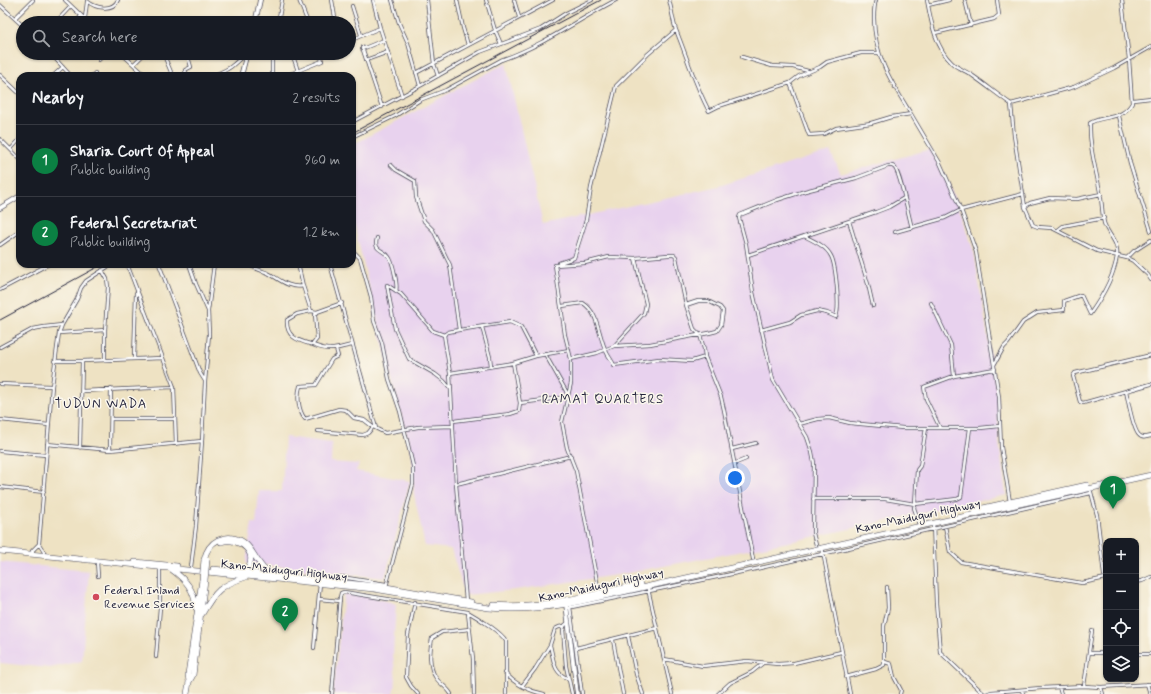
<!DOCTYPE html>
<meta charset="utf-8">
<style>
:root{--surface:#171b24;--page:#242831;--text:#f1f3f6;--muted:#9ea1a6;--line:#363941;--accent:#0b8043}
body{margin:0;font-family:Mynerve,sans-serif;background:var(--page);color:var(--text)}
.controls{position:absolute;right:12px;bottom:12px;display:grid;overflow:hidden;border-radius:8px;box-shadow:0 1px 3px #0004}
.controls button{width:36px;height:36px;display:grid;place-items:center;padding:0;border:0;border-bottom:1px solid var(--line);background:var(--surface);color:var(--text);font:20px sans-serif}
.you{position:absolute;left:735px;top:478px;width:14px;height:14px;margin:-10px;border:3px solid #fff;border-radius:50%;background:#1a73e8;box-shadow:0 0 0 6px #1a73e833}
.badge{display:grid;place-items:center;width:26px;height:26px;border-radius:50%;background:var(--accent);color:#fff;font-size:13px;font-weight:700}
.pin{position:absolute;translate:-50% -33px;filter:drop-shadow(0 1px 2px #0008)}
.pin::after{content:'';position:absolute;top:21px;width:14px;height:12px;background:inherit;clip-path:polygon(0 0,100% 0,50% 100%)}
.list{margin:0;padding:0;list-style:none}
h2{display:flex;justify-content:space-between;align-items:center;height:52px;margin:0;padding:0 16px;font-size:17px}
h2 small{font-size:13px;font-weight:400;color:var(--muted)}
.list li{display:grid;grid-template-columns:26px 1fr auto;gap:12px;align-items:center;box-sizing:border-box;height:72px;padding:0 16px;border-top:1px solid var(--line)}
.list b{display:block;font-size:15px;white-space:nowrap}
.list p{margin:0;font-size:13px;white-space:nowrap;color:var(--muted)}
.list em{font-size:13px;font-style:normal;color:var(--muted)}
.icon{flex:none;width:22px;height:22px;fill:none;stroke:currentColor;stroke-width:2;stroke-linecap:round;stroke-linejoin:round}
.map{position:relative;flex:none;width:1151px;height:694px;overflow:hidden}
.search{position:absolute;background:var(--surface);box-shadow:0 1px 3px #0004;left:16px;top:16px;width:340px;height:44px;display:flex;align-items:center;gap:10px;box-sizing:border-box;padding:0 14px;border-radius:22px;color:var(--muted);font-size:15px}
.panel{position:absolute;background:var(--surface);box-shadow:0 1px 3px #0004;left:16px;top:72px;width:340px;height:196px;border-radius:12px}
.map>svg:first-child{display:block}
.built{fill:#e8d2ee}
.lines{fill:none;stroke-linecap:round;stroke-linejoin:round}
.street-casing{stroke:#413f4f;stroke-width:4}
.secondary-casing{stroke:#413f4f;stroke-width:5.5}
.highway-casing{stroke:#413f4f;stroke-width:6}
.street{stroke:#fff;stroke-width:2.5}
.secondary{stroke:#fff;stroke-width:4}
.highway{stroke:#fff;stroke-width:5}
.rail{stroke:#22223b;stroke-width:1}
.highway-bridge-casing{stroke:#413f4f;stroke-width:6;stroke-linecap:butt}
.highway-bridge{stroke:#fff;stroke-width:5}
.poi-dot{fill:#d1495b;stroke:#fbf7ec;stroke-width:1.5}
.labels{text-anchor:middle;stroke-width:3;stroke-linejoin:round;paint-order:stroke}
.street-label{font-size:12px;fill:#22223b;stroke:#fbf7ec}
.poi-label{font-size:12px;fill:#22223b;stroke:#fbf7ec;text-anchor:start}
.neighbourhood-label{font-size:13px;letter-spacing:1px;fill:#22223b;stroke:#fbf7ec}
</style>
<div class="map">
<svg width="1151" height="694" viewBox="0 0 1151 694">
<rect width="100%" height="100%" fill="#fbf7ec"/>
<filter id="ink" filterUnits="userSpaceOnUse"><feTurbulence type="fractalNoise" baseFrequency=".025" numOctaves="2"/><feDisplacementMap in="SourceGraphic" scale="8" xChannelSelector="R" yChannelSelector="G"/><feConvolveMatrix kernelMatrix="1 2 1 2 8 2 1 2 1" color-interpolation-filters="sRGB"/></filter>
<filter id="wash" filterUnits="userSpaceOnUse"><feTurbulence type="fractalNoise" baseFrequency=".012" numOctaves="4" result="noise"/><feDisplacementMap in="SourceGraphic" scale="16" xChannelSelector="R" yChannelSelector="G"/><feGaussianBlur stdDeviation="0.9" result="paint"/><feColorMatrix in="noise" values="0 0 0 0 0 0 0 0 0 0 0 0 0 0 0 0 0 1.4 0 .05"/><feComposite in="paint" operator="in"/></filter>
<g filter="url(#wash)">
<rect width="100%" height="100%" fill="#eee2c3"/>
<path class="built" d="M 506,63 L 543,225 L 719,186 L 830,151 L 841,174 L 931,149 L 958,204 L 974,252 L 998,401 L 999,442 L 1006,495 L 794,541 L 617,575 L 515,590 L 465,595 L 451,549 L 425,546 L 414,494 L 412,454 L 390,373 L 352,216 L 352,145 Z
M 285,437 L 332,443 L 331,462 L 359,464 L 356,471 L 410,481 L 385,578 L 246,563 L 252,523 L 256,523 L 259,491 L 282,491 Z
M 0,562 L 89,571 L 82,661 L 50,668 L 0,663 Z
M 344,593 L 370,596 L 396,604 L 393,655 L 396,680 L 393,694 L 333,694 Z"/>
</g>
<g filter="url(#ink)">
<g class="lines">
<g class="street-casing">
<path id="street" d="M 65,0 L 89,23
M 299,0 L 308,23
M 332,0 L 336,23
M 373,0 L 380,28 L 402,96
M 427,0 L 434,64 L 438,76
M 457,0 L 463,28 L 468,45
M 486,0 L 495,30 L 501,44
M 514,0 L 519,17
M 669,0 C 672,10 673,22 676,30 C 687,57 695,85 709,111 L 719,106 L 790,83 L 799,76 L 820,67 L 827,62 L 861,53 L 878,53
M 876,0 C 874,6 874,12 874,18 C 874,57 892,83 911,114
M 927,0 C 931,21 935,47 952,63 C 958,69 967,71 973,76 C 986,85 998,95 1011,104 L 1074,87 L 1114,68 L 1151,47
M 965,0 L 971,25
M 87,1 C 95,8 112,12 118,0
M 0,5 L 23,26
M 928,5 L 949,0
M 352,6 L 361,35
M 15,18 L 33,0
M 85,18 L 87,2
M 57,21 L 71,6
M 75,23 L 81,16
M 278,23 L 282,0
M 935,33 L 994,19 L 999,15 L 997,0
M 349,41 L 380,28
M 362,47 L 382,107
M 362,49 L 384,40
M 50,53 L 71,76
M 121,53 L 146,76
M 163,53 L 171,72 L 170,76
M 292,53 L 298,71
M 742,57 L 772,66 L 793,67 L 808,71
M 99,60 L 105,53
M 366,60 L 388,52
M 134,64 L 145,53
M 416,73 L 553,0
M 0,75 L 20,94
M 53,76 L 63,67
M 92,76 L 95,73
M 137,76 L 141,72
M 187,76 L 185,70 L 191,67 L 187,53
M 212,76 C 219,73 228,70 233,65 C 238,61 241,57 247,54
M 272,76 L 272,60 L 273,53
M 285,76 L 322,61 L 320,53
M 790,83 L 809,135 L 824,134 L 836,128 L 871,123 L 891,117 L 911,114 L 940,163 L 961,210 L 1023,194
M 420,86 L 480,52 L 541,29 L 566,13 L 592,0
M 1133,100 L 1151,98
M 1011,104 L 1014,136 L 1025,207 L 1033,225 L 1038,227 L 1052,228 L 1097,251 L 1127,258 L 1133,261 L 1148,275 L 1151,280
M 1119,116 L 1130,163 L 1151,231
M 352,122 L 420,86 L 408,43 L 399,23 L 392,0
M 352,137 L 395,116 L 420,100 L 446,90 L 501,60 C 542,46 578,20 616,0
M 0,139 L 20,159
M 11,149 L 20,139
M 391,165 L 396,170 L 415,181 L 416,197 L 424,221 L 433,230 L 450,265 L 459,330
M 1026,206 L 1030,203 L 1050,198 L 1077,199 L 1101,194
M 849,221 L 868,284 L 873,306
M 1058,230 L 1063,226 L 1104,218
M 895,232 L 945,218 L 961,210 L 976,252 L 999,397 L 1001,447 L 1010,502
M 352,234 L 352,236
M 377,238 C 373,252 384,249 389,257 C 393,262 398,286 396,291
M 0,245 L 20,231
M 352,250 L 360,258 L 371,297 L 374,321 L 382,343 L 389,379 L 400,411 L 413,466 L 413,484 L 386,587
M 748,255 L 876,212 L 889,207 L 904,198
M 1127,258 L 1134,251 L 1151,240
M 559,263 L 574,258 L 586,220 L 591,188 L 616,86 L 648,54 L 676,30
M 127,264 L 174,387 L 176,444
M 159,264 L 200,373 L 205,381
M 189,264 L 196,284 L 208,311
M 248,264 C 254,269 261,270 268,273 C 279,279 289,289 303,286
M 298,264 L 303,286 L 311,311
M 330,264 L 376,428
M 555,265 L 585,263 L 609,257 L 635,258 L 668,255 L 674,255 L 676,257 L 686,305 L 694,329 L 700,335 L 704,349 L 705,357 L 721,397 L 724,410 L 753,559
M 555,265 L 565,335 L 571,359 L 571,383 L 562,422 L 567,448 L 576,471 L 599,592
M 102,270 L 107,279 L 108,287 L 105,330 L 105,359
M 387,285 L 395,329 L 409,359 L 435,374 L 444,381 L 450,388
M 387,285 L 401,294 L 433,331 L 444,335
M 0,290 L 49,264
M 342,303 L 317,312 L 311,311 L 297,314 L 287,320 C 286,336 296,340 310,344 C 316,346 324,350 331,349 C 338,349 345,346 352,345
M 931,303 L 951,345 L 954,376
M 562,306 L 583,303 C 599,313 598,335 606,351 C 608,356 612,360 614,365 L 659,359 L 692,361 L 705,357
M 482,327 L 490,357 L 491,366
M 761,330 L 790,322 L 801,315 L 817,311 L 827,313 L 836,317 C 840,308 836,265 831,256 C 826,246 814,241 804,236
M 59,333 L 105,330
M 444,335 L 450,373 L 456,484 L 466,601
M 444,335 L 448,332 L 459,330 L 510,322 L 521,327 L 536,356
M 312,345 L 317,339 L 315,314 L 317,313
M 614,346 L 650,344 L 709,333 L 717,331 L 721,325 L 723,311 L 720,307 L 708,301 L 698,301 L 686,305
M 0,347 L 33,329 L 44,327 L 62,325
M 336,349 L 338,356 L 332,359 L 316,385 L 300,386 C 297,396 298,410 305,419 L 339,409 L 346,410 L 354,418 L 364,420 L 373,427 L 385,433 L 418,427 L 453,426
M 1151,355 L 1075,373 L 1073,376 L 1080,402 L 1083,403 L 1151,384
M 134,359 L 136,293
M 571,359 L 597,353 L 614,346 L 644,313 L 646,304 L 635,258
M 54,361 L 82,361 L 163,358
M 994,365 L 1004,347 L 1008,343 L 1023,322 L 1037,313 L 1064,310 L 1064,301 L 1081,295 L 1090,314 C 1102,297 1114,277 1117,256 C 1119,242 1108,235 1104,223 C 1102,213 1102,202 1100,192 C 1096,169 1089,147 1090,123 L 1092,122 C 1107,115 1122,120 1132,103 L 1129,59 L 1122,0
M 450,373 L 513,363 L 536,356 L 569,350
M 0,384 L 51,386
M 82,391 L 174,387
M 1126,391 C 1128,400 1133,430 1139,435 C 1142,439 1147,437 1151,436
M 520,403 L 568,397 L 566,391 L 545,354
M 111,419 L 175,419
M 0,420 L 49,425
M 453,421 L 510,414 L 519,411 L 520,403 L 513,363
M 799,424 L 818,419 L 829,418 L 850,423 L 903,428 L 980,428 L 1000,426
M 926,428 L 920,466 L 917,470 L 915,504 L 957,499 L 961,497 L 970,428
M 940,428 L 926,399 L 924,387 L 954,376 L 995,369
M 318,431 L 363,435 L 368,433 L 373,427
M 47,444 L 110,450 L 202,441
M 80,448 L 82,361
M 732,449 L 756,443
M 110,450 L 111,389
M 0,451 L 46,455
M 736,463 L 746,459
M 456,484 L 571,456
M 0,487 L 44,492
M 1091,492 L 1097,515 L 1104,575 L 1106,578
M 813,499 L 885,499 L 915,504 L 914,508 L 919,522
M 933,523 L 936,603 L 940,652 L 984,694
M 945,526 L 950,552 L 961,562 L 1082,583 L 1106,578
M 816,545 L 813,533 L 814,463 L 812,452 L 807,437 L 773,380 L 753,292 L 746,244 L 739,218 L 740,215 L 777,200 L 805,191 L 856,178 L 888,166 C 890,166 892,165 894,167 C 900,171 909,218 912,228
M 822,547 L 850,694
M 32,551 L 39,544
M 44,552 L 39,544 L 52,386 L 59,333 L 62,325 L 77,299 L 81,288 L 86,281 L 112,264
M 97,562 L 98,576
M 191,567 L 196,526 L 202,441 L 205,382 L 209,334 L 208,311 L 214,264
M 334,581 L 341,577 L 386,584
M 1136,582 L 1142,581 L 1151,577
M 648,589 L 672,694
M 319,599 L 340,601
M 415,602 L 408,635 L 406,677 L 411,686 L 418,694
M 570,607 L 582,694
M 567,608 L 756,569 L 1091,493
M 468,613 L 473,659 L 474,694
M 569,622 L 565,625 L 563,629 L 566,666 L 572,694
M 628,636 L 636,674 L 643,694
M 613,640 L 623,694
M 550,645 C 554,661 553,673 569,679
M 314,648 L 320,583
M 576,648 L 657,628
M 1089,653 L 1106,653
M 1136,654 L 1151,654
M 156,657 L 160,607 L 160,568
M 664,659 L 703,666 L 747,661 L 778,664 L 794,663 L 841,652
M 885,662 L 891,664 L 894,677 L 901,690 L 900,694
M 505,673 C 516,685 529,691 544,694
M 846,677 L 876,669 L 884,665 L 884,626 L 888,608 L 887,587
M 1147,684 L 1150,694
M 522,686 L 535,669 L 550,645 L 555,629 L 559,627 L 564,626
M 1084,686 L 1092,631
M 1059,687 L 1061,694
M 1101,687 L 1103,694
M 1022,690 L 1023,694
M 332,694 L 340,597 L 341,593 L 344,592 L 468,612 C 477,617 502,633 506,641 L 506,694
M 451,694 C 447,687 440,684 436,678 C 428,666 430,651 432,638 L 442,632 L 470,629
M 718,694 L 730,683 L 752,672 L 763,663
M 986,694 L 991,692 L 1041,688 L 1084,686 L 1101,687 L 1151,684"/>
</g>
<g class="secondary-casing">
<path id="secondary" d="M 255,23 L 260,0
M 241,76 L 247,53
M 0,208 L 20,196
M 566,604 L 577,694"/>
</g>
<g class="highway-casing">
<path id="highway" d="M 974,510 L 1087,485
M 221,542 C 240,536 262,555 244,572
M 0,551 L 374,589 L 489,608 C 518,611 545,608 573,603 L 1151,475
M 204,560 C 206,551 210,544 218,540 C 223,538 228,537 233,538 C 254,541 254,565 270,574
M 135,562 L 177,566
M 171,569 C 186,580 194,589 196,608
M 213,569 L 386,587 L 471,602
M 494,605 C 544,609 592,594 640,584
M 202,614 C 215,591 221,585 246,577
M 189,682 L 193,675 L 205,580
M 187,694 L 189,682 L 188,674 L 202,580"/>
</g>
<use href="#street" class="street"/>
<use href="#secondary" class="secondary"/>
<use href="#highway" class="highway"/>
<path class="rail" d="M 352,133 L 601,0
M 0,320 L 103,264"/>
<g class="highway-bridge-casing">
<path id="highway-bridge" d="M 202,580 L 204,560
M 205,580 L 207,560"/>
</g>
<use href="#highway-bridge" class="highway-bridge"/>
</g>
</g>
<circle class="poi-dot" cx="96" cy="597" r="4"/>
<g class="labels">
<g class="street-label">
<text transform="translate(918 516) rotate(-12)" y="4">Kano-Maiduguri Highway</text>
<text transform="translate(284 570) rotate(6)" y="4">Kano-Maiduguri Highway</text>
<text transform="translate(601 585) rotate(-12)" y="4">Kano-Maiduguri Highway</text>
</g>
<g class="poi-label">
<text x="104" y="594">Federal Inland<tspan x="104" dy="14">Revenue Services</tspan></text>
</g>
<g class="neighbourhood-label">
<text x="603" y="403">RAMAT QUARTERS</text>
<text x="101" y="408">TUDUN WADA</text>
</g>
</g>
</svg>
<div class="controls">
<button>+</button>
<button>−</button>
<button><svg class="icon" aria-label="locate" viewBox="0 0 24 24"><circle cx="12" cy="12" r="6"/><path d="M12 2v4M12 18v4M2 12h4M18 12h4"/></svg></button>
<button><svg class="icon" aria-label="layers" viewBox="0 0 24 24"><path d="M12 4l9 5-9 5-9-5zM3 14l9 5 9-5"/></svg></button>
</div>
<div class="you"></div>
<div class="pin badge" style="left:1113px;top:509px">1</div>
<div class="pin badge" style="left:285px;top:631px">2</div>
<div class="search"><svg class="icon" aria-label="search" viewBox="0 0 24 24"><circle cx="10" cy="10" r="6"/><path d="M15 15l6 6"/></svg>Search here</div>
<section class="panel">
<h2>Nearby<small>2 results</small></h2>
<ul class="list">
<li><span class="badge">1</span><div><b>Sharia Court Of Appeal</b><p>Public building</p></div><em>960 m</em></li>
<li><span class="badge">2</span><div><b>Federal Secretariat</b><p>Public building</p></div><em>1.2 km</em></li>
</ul>
</section>
</div>
